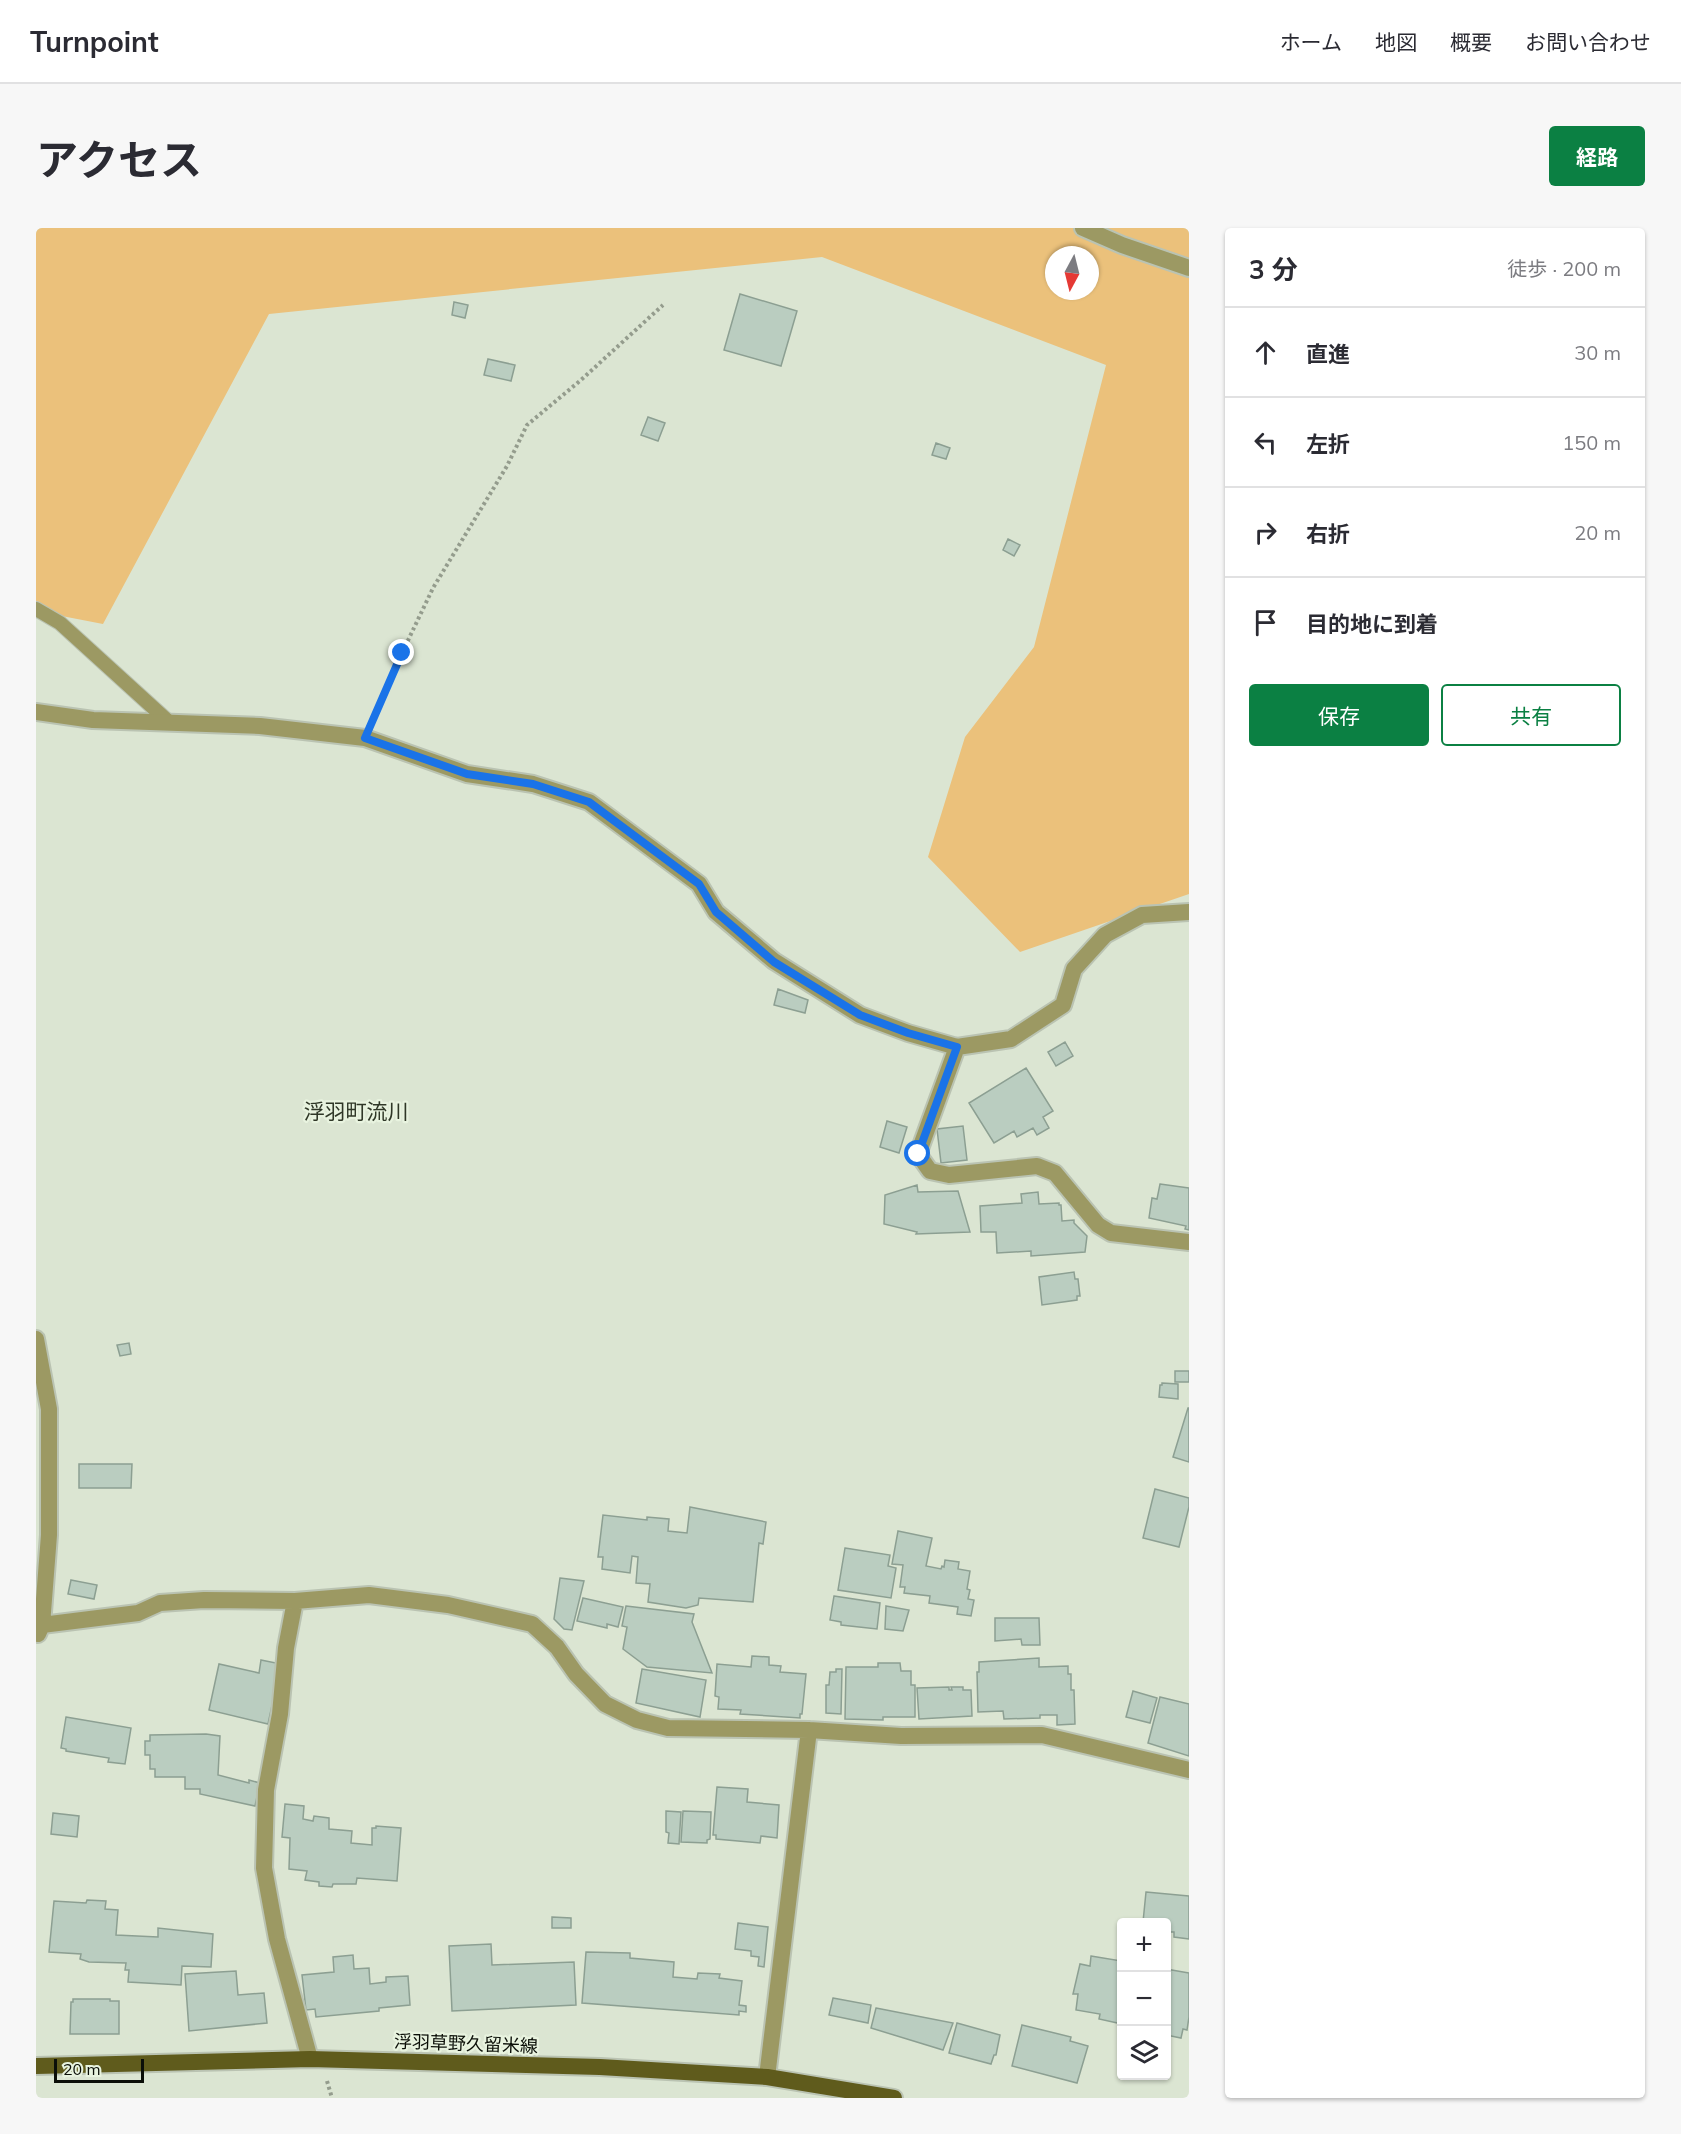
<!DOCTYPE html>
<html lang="ja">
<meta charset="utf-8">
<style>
:root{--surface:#fff;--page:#f7f7f7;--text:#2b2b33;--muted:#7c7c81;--line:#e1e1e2;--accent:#0b8043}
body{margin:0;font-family:Mulish,"Noto Sans JP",sans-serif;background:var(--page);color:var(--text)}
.controls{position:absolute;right:18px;bottom:18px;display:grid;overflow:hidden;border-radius:6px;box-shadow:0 2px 4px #0004}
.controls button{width:54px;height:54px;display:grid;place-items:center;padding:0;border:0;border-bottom:2px solid var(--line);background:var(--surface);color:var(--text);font:30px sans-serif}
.compass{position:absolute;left:1009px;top:18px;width:54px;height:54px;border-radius:50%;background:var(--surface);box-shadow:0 2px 4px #0004;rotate:187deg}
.scale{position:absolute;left:18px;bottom:15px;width:90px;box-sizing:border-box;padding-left:6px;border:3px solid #0b0f08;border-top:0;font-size:16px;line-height:21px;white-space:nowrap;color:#0b0f08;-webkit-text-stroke:4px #e8f3df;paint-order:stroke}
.stop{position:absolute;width:18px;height:18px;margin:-14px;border:4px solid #1a73e8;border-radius:50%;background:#fff}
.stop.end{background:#1a73e8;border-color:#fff;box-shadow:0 2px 6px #0008}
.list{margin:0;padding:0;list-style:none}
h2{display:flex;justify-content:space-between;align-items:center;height:78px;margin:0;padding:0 24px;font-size:26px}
h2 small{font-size:20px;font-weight:400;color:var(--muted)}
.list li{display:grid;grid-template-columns:39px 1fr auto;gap:18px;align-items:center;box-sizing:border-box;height:90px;padding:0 24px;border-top:2px solid var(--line)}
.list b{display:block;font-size:22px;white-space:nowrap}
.list em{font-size:20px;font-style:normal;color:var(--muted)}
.actions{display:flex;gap:12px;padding:18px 24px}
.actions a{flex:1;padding:14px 0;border:2px solid var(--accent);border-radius:6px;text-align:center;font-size:21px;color:var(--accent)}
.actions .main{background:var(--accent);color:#fff}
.icon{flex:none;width:33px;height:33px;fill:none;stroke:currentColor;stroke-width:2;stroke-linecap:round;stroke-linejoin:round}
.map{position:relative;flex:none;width:1153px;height:1870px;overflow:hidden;border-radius:6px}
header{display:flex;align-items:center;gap:36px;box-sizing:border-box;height:84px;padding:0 30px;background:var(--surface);border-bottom:2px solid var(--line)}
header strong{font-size:28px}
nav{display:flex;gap:33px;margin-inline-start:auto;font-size:21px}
.intro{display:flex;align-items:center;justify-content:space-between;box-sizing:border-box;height:144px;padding:0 36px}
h1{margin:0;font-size:42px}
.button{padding:15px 27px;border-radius:6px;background:var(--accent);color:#fff;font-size:21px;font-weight:700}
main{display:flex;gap:36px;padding:0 36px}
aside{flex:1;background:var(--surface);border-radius:6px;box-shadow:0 2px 4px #0004}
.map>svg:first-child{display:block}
.green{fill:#ebc17b;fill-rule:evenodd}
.building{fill:#bacdc0;stroke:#8c9f92;stroke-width:1.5}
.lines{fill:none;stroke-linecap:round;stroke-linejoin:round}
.service-casing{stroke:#bac3b2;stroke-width:16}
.minor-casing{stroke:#bac3b2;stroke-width:20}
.primary-casing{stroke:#bac3b2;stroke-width:20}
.path{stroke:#949c8d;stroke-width:4;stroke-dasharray:3 3;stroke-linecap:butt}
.service{stroke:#9c9963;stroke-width:14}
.minor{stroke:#9c9963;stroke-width:16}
.primary{stroke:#5f5b1c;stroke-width:16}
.route{stroke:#1a73e8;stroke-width:8}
.labels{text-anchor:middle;stroke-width:4.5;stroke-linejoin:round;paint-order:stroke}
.street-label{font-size:18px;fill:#0b0f08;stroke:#e8f3df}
.quarter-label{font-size:21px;fill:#2f3727;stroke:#e8f3df}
</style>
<header>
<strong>Turnpoint</strong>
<nav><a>ホーム</a><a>地図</a><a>概要</a><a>お問い合わせ</a></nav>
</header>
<div class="intro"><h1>アクセス</h1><a class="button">経路</a></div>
<main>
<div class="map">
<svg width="1153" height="1870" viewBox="0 0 1153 1870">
<rect width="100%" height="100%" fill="#dbe5d2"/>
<path class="green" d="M 0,0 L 1153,0 L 1153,666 L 984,724 L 892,629 L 929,509 L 998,419 L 1070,137 L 786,29 L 233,86 L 67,396 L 0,383 ZM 1018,27 L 1054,27 L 1054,63 L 1018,63 Z"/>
<path class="building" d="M 704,66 L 761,83 L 745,138 L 688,122 Z
M 418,74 L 432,77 L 429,90 L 416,87 Z
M 452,131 L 479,137 L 475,153 L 448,147 Z
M 612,189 L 629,195 L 622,213 L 605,207 Z
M 900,215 L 914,220 L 910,231 L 896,227 Z
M 972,311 L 984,317 L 978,328 L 967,322 Z
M 742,761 L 772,772 L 769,785 L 738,777 Z
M 1029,814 L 1037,828 L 1020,838 L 1012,824 Z
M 990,840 L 1017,883 L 1007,889 L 1013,900 L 1001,907 L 997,900 L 981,909 L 978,903 L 958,915 L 933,875 Z
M 851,893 L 871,899 L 863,925 L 844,919 Z
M 927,898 L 931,932 L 905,935 L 901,901 Z
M 1124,956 L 1153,960 L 1153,1002 L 1149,1001 L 1150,998 L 1113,990 L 1116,970 L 1121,971 Z
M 881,957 L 882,964 L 922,963 L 934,1004 L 880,1006 L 881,1004 L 848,996 L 849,967 Z
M 1002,964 L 1003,976 L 1023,975 L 1023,977 L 1025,977 L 1026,993 L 1038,992 L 1038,995 L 1051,1008 L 1049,1024 L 995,1028 L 995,1023 L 961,1025 L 960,1004 L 945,1004 L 944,978 L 986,975 L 985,966 Z
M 1038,1044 L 1039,1051 L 1042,1051 L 1044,1068 L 1041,1068 L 1041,1072 L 1006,1077 L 1003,1049 Z
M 93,1115 L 95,1126 L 84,1128 L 81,1117 Z
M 1139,1143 L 1153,1143 L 1153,1154 L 1139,1154 Z
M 1126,1155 L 1142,1156 L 1142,1171 L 1123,1169 L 1124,1157 L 1126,1157 Z
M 1152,1180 L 1153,1180 L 1153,1234 L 1137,1229 Z
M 43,1236 L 96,1236 L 95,1260 L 43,1260 Z
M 1119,1261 L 1153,1270 L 1153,1279 L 1143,1319 L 1107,1310 Z
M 654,1279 L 730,1294 L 727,1316 L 723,1315 L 717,1374 L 663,1370 L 662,1377 L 650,1380 L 612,1374 L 614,1356 L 600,1355 L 602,1329 L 596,1328 L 594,1345 L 566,1341 L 567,1329 L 562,1329 L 567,1287 L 611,1292 L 611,1289 L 633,1291 L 632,1303 L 651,1305 Z
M 862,1303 L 896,1310 L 890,1338 L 905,1341 L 906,1338 L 908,1339 L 909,1332 L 923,1334 L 922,1341 L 934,1343 L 931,1361 L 934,1362 L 932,1371 L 938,1372 L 935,1388 L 921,1386 L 922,1379 L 893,1375 L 894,1368 L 868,1365 L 869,1359 L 864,1359 L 867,1337 L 856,1336 Z
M 809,1320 L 854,1327 L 852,1338 L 860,1340 L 855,1370 L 802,1362 Z
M 524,1350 L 548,1353 L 536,1402 L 528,1401 L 518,1391 Z
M 35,1352 L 61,1357 L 58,1371 L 32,1366 Z
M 798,1368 L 844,1375 L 841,1401 L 805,1397 L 805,1394 L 794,1392 Z
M 547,1370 L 587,1379 L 582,1399 L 571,1396 L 571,1400 L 541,1393 Z
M 590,1378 L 658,1386 L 656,1394 L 676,1445 L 611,1439 L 587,1421 L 591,1399 L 586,1398 Z
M 850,1378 L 873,1382 L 867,1403 L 849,1401 Z
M 959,1390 L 1003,1390 L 1004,1417 L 986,1417 L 985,1411 L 959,1413 Z
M 716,1428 L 733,1429 L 733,1437 L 745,1438 L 744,1444 L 770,1446 L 766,1486 L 764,1486 L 764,1490 L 704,1486 L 705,1482 L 682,1481 L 683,1469 L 679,1468 L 681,1436 L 715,1439 Z
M 1003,1430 L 1003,1439 L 1032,1438 L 1032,1446 L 1035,1446 L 1035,1462 L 1038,1462 L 1039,1496 L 1021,1497 L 1021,1487 L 1004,1487 L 1004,1490 L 968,1491 L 967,1483 L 942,1484 L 941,1444 L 943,1444 L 943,1434 Z
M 225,1432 L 245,1436 L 232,1496 L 173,1482 L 183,1436 L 223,1445 Z
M 842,1435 L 864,1435 L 865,1443 L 875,1443 L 875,1457 L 879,1457 L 879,1489 L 847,1489 L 847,1492 L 809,1491 L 810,1439 L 842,1439 Z
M 606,1441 L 670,1452 L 664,1489 L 600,1475 Z
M 800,1441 L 806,1441 L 805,1486 L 790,1485 L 790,1457 L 793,1457 L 794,1444 L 800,1444 Z
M 913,1459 L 913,1462 L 916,1462 L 915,1459 L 927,1459 L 927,1462 L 935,1462 L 936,1488 L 883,1491 L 881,1460 Z
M 1097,1463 L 1121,1470 L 1114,1495 L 1090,1489 Z
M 1124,1469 L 1153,1476 L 1153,1528 L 1112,1515 Z
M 30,1489 L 95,1500 L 89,1536 L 72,1534 L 73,1530 L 30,1523 L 30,1521 L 25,1520 Z
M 170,1506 L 184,1508 L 182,1547 L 213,1555 L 213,1552 L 224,1555 L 219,1578 L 164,1566 L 164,1561 L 149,1561 L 149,1549 L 119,1549 L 119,1541 L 114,1541 L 114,1527 L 109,1527 L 109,1513 L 114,1513 L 114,1507 Z
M 681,1559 L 712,1561 L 711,1574 L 743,1577 L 741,1610 L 725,1608 L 724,1615 L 680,1611 L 680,1607 L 677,1607 Z
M 249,1576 L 268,1578 L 267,1591 L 277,1593 L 278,1588 L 293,1590 L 293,1601 L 316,1603 L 315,1615 L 336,1617 L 336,1600 L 340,1600 L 340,1598 L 365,1600 L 361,1653 L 321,1650 L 320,1656 L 297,1656 L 296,1659 L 283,1658 L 283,1654 L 269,1652 L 271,1643 L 253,1641 L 254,1610 L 246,1609 Z
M 630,1583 L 645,1584 L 643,1616 L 632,1615 L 633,1605 L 630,1604 Z
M 647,1583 L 675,1584 L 674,1611 L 671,1612 L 671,1615 L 645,1614 Z
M 17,1585 L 43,1588 L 41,1609 L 15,1606 Z
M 1110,1664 L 1153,1668 L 1153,1711 L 1138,1709 L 1138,1704 L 1130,1704 L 1130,1694 L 1107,1694 Z
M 51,1672 L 70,1673 L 69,1681 L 82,1682 L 80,1707 L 122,1709 L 122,1700 L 177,1706 L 175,1739 L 146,1738 L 145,1757 L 92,1754 L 93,1742 L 89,1742 L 90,1735 L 53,1734 L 44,1731 L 45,1726 L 13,1724 L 18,1673 L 50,1675 Z
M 516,1689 L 535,1690 L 535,1700 L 516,1700 Z
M 702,1695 L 732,1699 L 728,1739 L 722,1738 L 723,1729 L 715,1728 L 715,1723 L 699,1721 Z
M 455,1716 L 456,1737 L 538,1734 L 540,1777 L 416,1783 L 413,1718 Z
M 550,1724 L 594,1725 L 594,1730 L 638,1734 L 637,1749 L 661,1751 L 662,1745 L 684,1746 L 683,1750 L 706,1753 L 703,1777 L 710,1778 L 710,1784 L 703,1783 L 703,1787 L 546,1775 Z
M 317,1727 L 318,1741 L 333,1740 L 334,1756 L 350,1754 L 350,1749 L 372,1748 L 374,1777 L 343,1780 L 343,1783 L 280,1789 L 279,1781 L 270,1782 L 266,1747 L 298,1744 L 297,1729 Z
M 1055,1728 L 1085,1733 L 1086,1729 L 1086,1796 L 1063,1791 L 1064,1786 L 1040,1782 L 1042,1766 L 1037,1766 L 1044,1736 L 1054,1738 Z
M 1130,1741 L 1153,1745 L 1153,1789 L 1151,1802 L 1147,1801 L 1145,1810 L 1130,1807 Z
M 200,1743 L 202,1767 L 228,1765 L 231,1795 L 153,1803 L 149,1746 Z
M 797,1770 L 835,1777 L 832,1795 L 793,1787 Z
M 37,1771 L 74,1771 L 74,1773 L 83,1773 L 83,1806 L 34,1806 L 35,1774 L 37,1774 Z
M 840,1780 L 917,1795 L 907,1822 L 835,1800 Z
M 921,1795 L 964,1807 L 960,1827 L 958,1827 L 955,1836 L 913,1825 Z
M 986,1797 L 1035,1809 L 1034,1813 L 1052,1818 L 1041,1855 L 976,1838 Z"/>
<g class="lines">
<g class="service-casing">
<path id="service" d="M 0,381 L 24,395 L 134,495"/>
</g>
<g class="minor-casing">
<path id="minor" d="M 1047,0 L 1086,17 L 1153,40
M 0,484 L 57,492 L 224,498 L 329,510 L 431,546 L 497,556 L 553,574 L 663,656 L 680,684 L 738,733 L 824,787 L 872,805 L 921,819 L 975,811 L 1027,777 L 1038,741 L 1069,707 L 1106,687 L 1153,684
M 921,819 L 882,926 L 894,943 L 913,947 L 1001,938 L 1019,945 L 1062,997 L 1075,1005 L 1153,1014
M 0,1111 L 13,1181 L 13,1307 L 6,1397 L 2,1406
M 259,1373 L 250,1420 L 244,1486 L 230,1562 L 228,1640 L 241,1711 L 274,1831
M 0,1402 L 6,1397 L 102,1385 L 124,1375 L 168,1372 L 259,1373 L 333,1367 L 412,1377 L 496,1396 L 521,1419 L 540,1446 L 569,1476 L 601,1492 L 632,1500 L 773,1502 L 865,1508 L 1006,1507 L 1153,1542
M 731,1849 L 773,1502"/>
</g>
<g class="primary-casing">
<path id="primary" d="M 0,1838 L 274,1831 L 564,1839 L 731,1849 L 858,1870"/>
</g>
<path class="path" d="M 338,490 L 366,425 L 397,360 L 471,238 L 491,197 L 545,152 L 627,77
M 291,1853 L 296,1870"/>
<use href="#service" class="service"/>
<use href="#minor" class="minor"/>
<use href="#primary" class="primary"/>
</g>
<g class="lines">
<path class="route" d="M 366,425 L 329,510 L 431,546 L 497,556 L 553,574 L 663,656 L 680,684 L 738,734 L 824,787 L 872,805 L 921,819 L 882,926"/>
</g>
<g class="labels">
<g class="street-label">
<text transform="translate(430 1816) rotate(2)" y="6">浮羽草野久留米線</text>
</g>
<g class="quarter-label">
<text x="320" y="891">浮羽町流川</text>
</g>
</g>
</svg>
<div class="controls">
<button>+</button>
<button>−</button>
<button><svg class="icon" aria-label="layers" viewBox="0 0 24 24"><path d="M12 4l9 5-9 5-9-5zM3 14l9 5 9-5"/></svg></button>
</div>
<svg class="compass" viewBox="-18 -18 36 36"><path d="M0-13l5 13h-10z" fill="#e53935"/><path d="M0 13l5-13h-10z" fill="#7c7c81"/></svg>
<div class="scale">20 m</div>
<div class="stop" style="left:882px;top:926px"></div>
<div class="stop end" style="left:366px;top:425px"></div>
</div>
<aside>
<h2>3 分<small>徒歩 · 200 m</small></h2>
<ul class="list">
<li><svg class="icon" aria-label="ahead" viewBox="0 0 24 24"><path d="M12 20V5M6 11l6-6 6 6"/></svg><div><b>直進</b></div><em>30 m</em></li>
<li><svg class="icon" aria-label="left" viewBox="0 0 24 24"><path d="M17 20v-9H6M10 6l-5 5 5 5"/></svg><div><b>左折</b></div><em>150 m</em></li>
<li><svg class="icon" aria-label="right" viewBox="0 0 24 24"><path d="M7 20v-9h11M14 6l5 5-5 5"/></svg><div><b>右折</b></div><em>20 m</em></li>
<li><svg class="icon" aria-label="arrive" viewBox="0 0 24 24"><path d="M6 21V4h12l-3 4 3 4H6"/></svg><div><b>目的地に到着</b></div></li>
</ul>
<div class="actions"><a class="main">保存</a><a>共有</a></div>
</aside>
</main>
